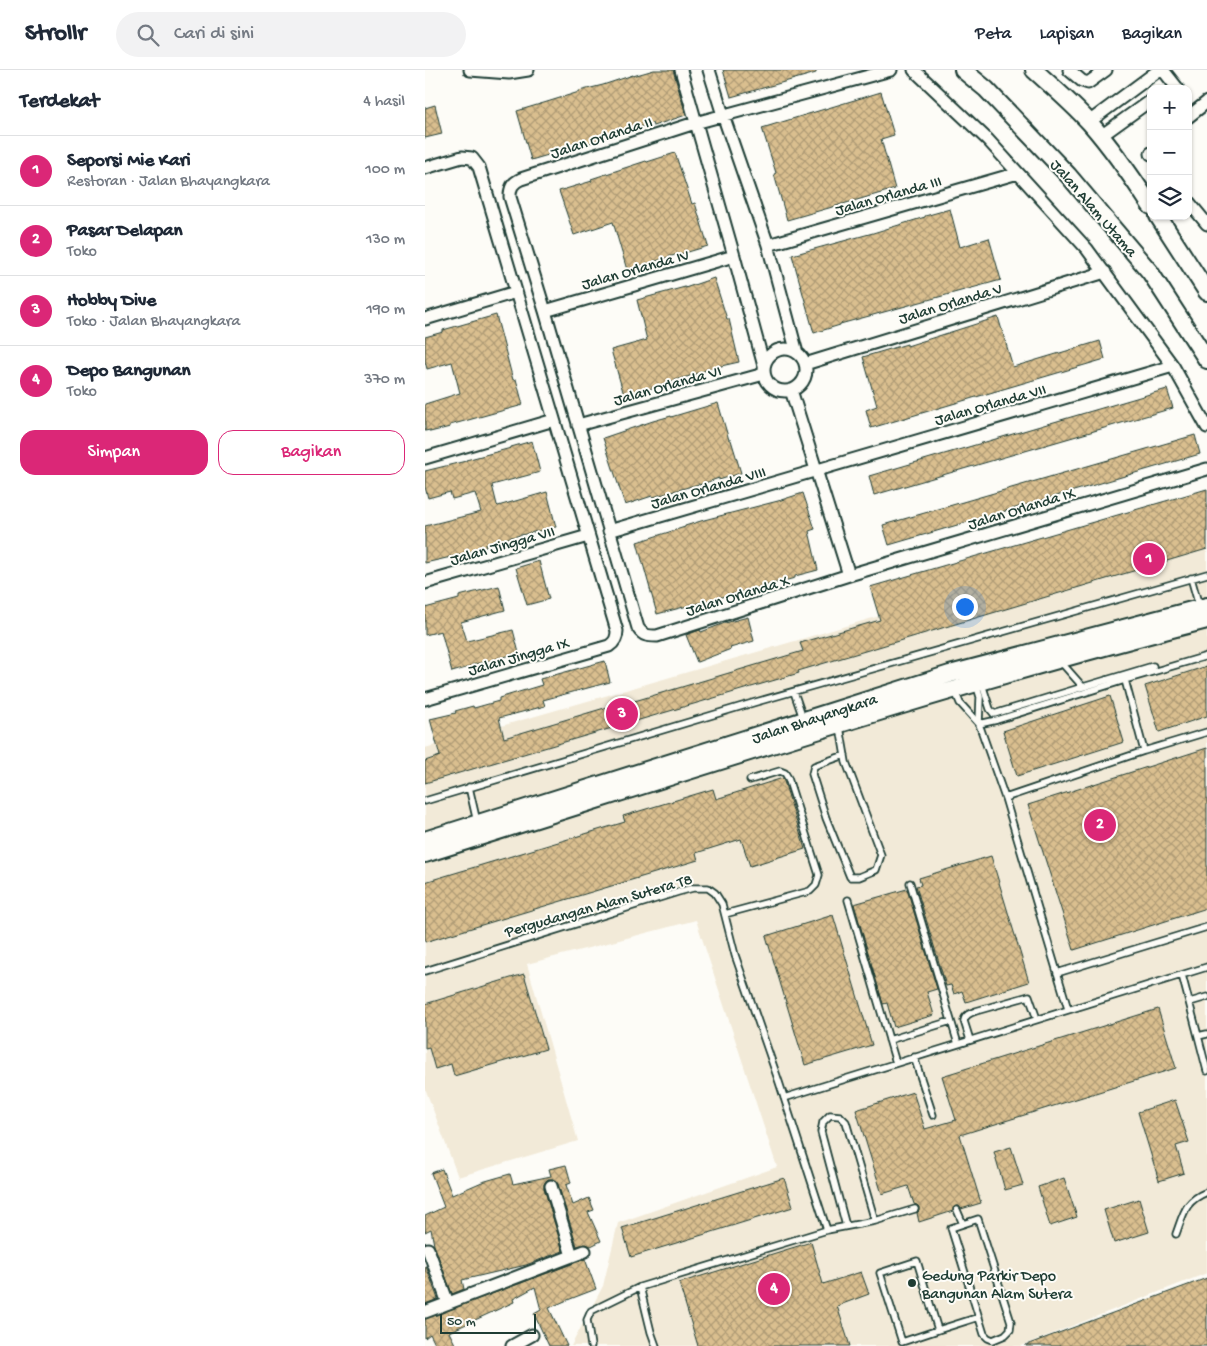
<!DOCTYPE html>
<html lang="id">
<meta charset="utf-8">
<style>
:root{--surface:#fff;--page:#f2f2f3;--text:#1f2937;--muted:#747a83;--line:#e0e1e3;--accent:#db2777}
body{margin:0;font-family:"Gochi Hand",sans-serif;background:var(--page);color:var(--text)}
.controls{position:absolute;right:15px;top:15px;display:grid;overflow:hidden;border-radius:10px;box-shadow:0 1px 4px #0004}
.controls button{width:45px;height:45px;display:grid;place-items:center;padding:0;border:0;border-bottom:1px solid var(--line);background:var(--surface);color:var(--text);font:25px sans-serif}
.scale{position:absolute;left:15px;bottom:12px;width:96px;box-sizing:border-box;padding-left:5px;border:2px solid #1f3d34;border-top:0;font-size:14px;line-height:18px;white-space:nowrap;color:#1f3d34;-webkit-text-stroke:4px #fdfcf7;paint-order:stroke}
.you{position:absolute;left:539px;top:536px;width:18px;height:18px;margin:-12px;border:4px solid #fff;border-radius:50%;background:#1a73e8;box-shadow:0 0 0 8px #1a73e833}
.badge{display:grid;place-items:center;width:32px;height:32px;border-radius:50%;background:var(--accent);color:#fff;font-size:16px;font-weight:700}
.pin{position:absolute;translate:-50% -50%;border:2px solid #fff;box-shadow:0 1px 5px #0006}
.list{margin:0;padding:0;list-style:none}
h2{display:flex;justify-content:space-between;align-items:center;height:65px;margin:0;padding:0 20px;font-size:21px}
h2 small{font-size:16px;font-weight:400;color:var(--muted)}
.list li{display:grid;grid-template-columns:32px 1fr auto;gap:15px;align-items:center;box-sizing:border-box;height:70px;padding:0 20px;border-top:1px solid var(--line)}
.list b{display:block;font-size:19px;white-space:nowrap}
.list p{margin:0;font-size:16px;white-space:nowrap;color:var(--muted)}
.list em{font-size:16px;font-style:normal;color:var(--muted)}
.actions{display:flex;gap:10px;padding:15px 20px}
.actions a{flex:1;padding:11px 0;border:1px solid var(--accent);border-radius:15px;text-align:center;font-size:18px;color:var(--accent)}
.actions .main{background:var(--accent);color:#fff}
.icon{flex:none;width:28px;height:28px;fill:none;stroke:currentColor;stroke-width:2;stroke-linecap:round;stroke-linejoin:round}
.map{position:relative;flex:none;width:782px;height:1276px;overflow:hidden}
header{display:flex;align-items:center;gap:30px;box-sizing:border-box;height:70px;padding:0 25px;background:var(--surface);border-bottom:1px solid var(--line)}
header strong{font-size:24px}
nav{display:flex;gap:28px;margin-inline-start:auto;font-size:18px}
.search{width:350px;height:45px;background:var(--page);display:flex;align-items:center;gap:12px;box-sizing:border-box;padding:0 18px;border-radius:28px;color:var(--muted);font-size:19px}
main{display:flex}
aside{flex:1;background:var(--surface)}
.map>svg:first-child{display:block}
.built{fill:#f2ead8}
.building{fill:url(#building-cross-hatch);stroke:#1f3d34}
.lines{fill:none;stroke-linecap:round;stroke-linejoin:round}
.lane-casing{stroke:#1f3d34;stroke-width:9}
.street-casing{stroke:#1f3d34;stroke-width:15}
.secondary-casing{stroke:#1f3d34;stroke-width:20}
.lane{stroke:#fdfcf7;stroke-width:5.5}
.street{stroke:#fdfcf7;stroke-width:11}
.secondary{stroke:#fdfcf7;stroke-width:16}
.poi-dot{fill:#1f3d34;stroke:#fdfcf7;stroke-width:2}
.labels{text-anchor:middle;stroke-width:4;stroke-linejoin:round;paint-order:stroke}
.street-label{font-size:16px;fill:#1f3d34;stroke:#fdfcf7}
.poi-label{font-size:16px;fill:#1f3d34;stroke:#fdfcf7;text-anchor:start}
</style>
<header>
<strong>Strollr</strong>
<div class="search"><svg class="icon" aria-label="search" viewBox="0 0 24 24"><circle cx="10" cy="10" r="6"/><path d="M15 15l6 6"/></svg>Cari di sini</div>
<nav><a>Peta</a><a>Lapisan</a><a>Bagikan</a></nav>
</header>
<main>
<aside>
<h2>Terdekat<small>4 hasil</small></h2>
<ul class="list">
<li><span class="badge">1</span><div><b>Seporsi Mie Kari</b><p>Restoran · Jalan Bhayangkara</p></div><em>100 m</em></li>
<li><span class="badge">2</span><div><b>Pasar Delapan</b><p>Toko</p></div><em>130 m</em></li>
<li><span class="badge">3</span><div><b>Hobby Dive</b><p>Toko · Jalan Bhayangkara</p></div><em>190 m</em></li>
<li><span class="badge">4</span><div><b>Depo Bangunan</b><p>Toko</p></div><em>370 m</em></li>
</ul>
<div class="actions"><a class="main">Simpan</a><a>Bagikan</a></div>
</aside>
<div class="map">
<svg width="782" height="1276" viewBox="0 0 782 1276">
<defs>
<pattern id="building-cross-hatch" width="8" height="8" patternUnits="userSpaceOnUse" patternTransform="scale(1.25)"><rect width="8" height="8" fill="#dabf8f"/><path d="M0 0l8 8M0 8l8-8" fill="none" stroke="#b09c76"/></pattern>
</defs>
<rect width="100%" height="100%" fill="#fdfcf7"/>
<filter id="ink" filterUnits="userSpaceOnUse"><feTurbulence type="fractalNoise" baseFrequency=".02" numOctaves="2"/><feDisplacementMap in="SourceGraphic" scale="10" xChannelSelector="R" yChannelSelector="G"/><feConvolveMatrix kernelMatrix="1 2 1 2 8 2 1 2 1" color-interpolation-filters="sRGB"/></filter>
<g filter="url(#ink)">
<path class="built" d="M 782,449 L 782,1203 L 596,1276 L 146,1276 L 178,1216 L 193,1153 L 352,1097 L 271,850 L 102,894 L 153,1071 L 33,1107 L 0,1018 L 0,678 L 370,571 Z"/>
<path class="building" d="M 229,0 L 248,0 L 261,45 L 228,56 L 227,53 L 192,65 L 106,90 L 92,41 L 122,32 L 154,22 L 154,21 L 178,15 L 208,5 L 208,6 Z
M 298,0 L 391,0 L 391,3 L 306,27 Z
M 456,22 L 469,65 L 456,69 L 470,119 L 362,150 L 349,104 L 351,103 L 337,58 Z
M 10,35 L 17,64 L 0,68 L 0,38 Z
M 250,83 L 267,134 L 270,133 L 283,176 L 253,185 L 253,184 L 202,200 L 188,152 L 149,165 L 134,121 L 167,111 L 166,109 L 221,91 L 222,92 Z
M 525,139 L 535,177 L 564,168 L 576,210 L 415,254 L 415,255 L 389,263 L 367,185 L 448,163 L 500,147 L 500,146 Z
M 289,208 L 302,249 L 304,249 L 314,292 L 287,298 L 265,306 L 243,312 L 243,313 L 227,318 L 199,325 L 186,280 L 222,270 L 212,230 L 260,217 L 260,218 Z
M 71,245 L 88,310 L 91,309 L 98,335 L 25,355 L 25,357 L 5,362 L 5,360 L 0,361 L 0,334 L 35,323 L 27,292 L 2,299 L 0,291 L 0,267 L 18,262 L 18,260 Z
M 573,247 L 588,297 L 675,271 L 680,289 L 446,358 L 441,340 L 452,336 L 438,287 L 482,274 L 482,276 Z
M 742,319 L 748,338 L 449,425 L 444,406 Z
M 293,333 L 304,370 L 306,370 L 316,403 L 294,410 L 294,408 L 274,415 L 274,414 L 228,427 L 227,426 L 200,435 L 178,368 L 228,351 L 246,346 L 246,347 Z
M 770,365 L 775,384 L 464,475 L 458,455 Z
M 107,371 L 115,402 L 67,415 L 72,435 L 73,436 L 122,422 L 131,457 L 87,467 L 60,475 L 61,477 L 39,484 L 0,493 L 0,456 L 56,442 L 50,423 L 27,429 L 25,422 L 3,428 L 0,417 L 0,401 L 41,391 L 41,390 L 86,378 L 86,377 Z
M 782,419 L 782,479 L 373,601 L 374,603 L 0,713 L 0,691 L 15,686 L 5,649 L 31,643 L 30,641 L 48,636 L 49,638 L 74,631 L 74,628 L 117,615 L 115,609 L 180,591 L 185,612 L 118,630 L 120,636 L 74,648 L 79,668 L 203,631 L 204,632 L 213,630 L 378,581 L 375,573 L 455,550 L 445,517 Z
M 378,423 L 390,459 L 384,461 L 393,500 L 370,506 L 370,508 L 232,544 L 212,472 L 260,457 L 260,456 L 279,450 L 353,431 Z
M 114,491 L 124,529 L 102,535 L 91,498 Z
M 74,516 L 80,540 L 36,552 L 42,571 L 88,560 L 94,583 L 47,595 L 48,596 L 27,602 L 16,561 L 0,565 L 0,538 L 34,529 L 34,526 Z
M 323,547 L 329,571 L 305,578 L 306,579 L 272,592 L 261,565 L 275,560 L 276,562 L 300,553 Z
M 782,596 L 782,646 L 734,662 L 720,616 Z
M 685,626 L 699,672 L 592,706 L 578,661 Z
M 782,678 L 782,838 L 649,880 L 603,735 Z
M 358,708 L 380,779 L 325,796 L 316,769 L 271,783 L 273,790 L 0,872 L 0,812 L 200,752 L 198,746 L 288,719 L 291,729 Z
M 566,786 L 604,912 L 541,932 L 537,921 L 529,924 L 526,915 L 521,916 L 491,816 L 496,815 L 494,808 Z
M 482,819 L 512,919 L 502,922 L 509,945 L 469,957 L 462,933 L 458,934 L 429,834 Z
M 408,845 L 447,975 L 380,995 L 341,866 Z
M 99,904 L 121,979 L 29,1006 L 26,994 L 10,999 L 4,978 L 0,979 L 0,934 Z
M 733,939 L 751,998 L 535,1065 L 556,1133 L 536,1139 L 534,1136 L 531,1136 L 528,1138 L 528,1141 L 494,1152 L 492,1143 L 494,1141 L 494,1137 L 492,1135 L 489,1134 L 483,1116 L 457,1124 L 431,1040 L 488,1022 L 500,1059 L 531,1050 L 517,1006 Z
M 750,1030 L 764,1072 L 751,1076 L 759,1103 L 734,1111 L 713,1042 Z
M 586,1077 L 598,1115 L 580,1120 L 569,1082 Z
M 141,1095 L 146,1113 L 141,1115 L 148,1135 L 164,1128 L 169,1140 L 163,1142 L 176,1171 L 166,1176 L 161,1174 L 152,1176 L 133,1114 L 128,1109 L 123,1109 L 119,1114 L 119,1118 L 138,1181 L 101,1195 L 37,1210 L 39,1219 L 27,1224 L 9,1175 L 6,1159 L 0,1162 L 0,1146 L 19,1137 L 6,1103 L 17,1099 L 27,1125 L 57,1112 L 85,1104 L 88,1114 L 126,1106 L 124,1099 Z
M 359,1108 L 368,1137 L 206,1187 L 197,1158 Z
M 639,1108 L 652,1147 L 625,1156 L 613,1117 Z
M 714,1129 L 724,1162 L 689,1173 L 679,1140 Z
M 386,1172 L 398,1214 L 436,1202 L 444,1224 L 412,1236 L 425,1276 L 273,1276 L 254,1213 Z
M 160,1189 L 171,1219 L 140,1231 L 124,1238 L 142,1276 L 124,1276 L 109,1244 L 116,1240 L 110,1217 L 88,1229 L 89,1232 L 24,1262 L 31,1276 L 11,1276 L 5,1264 L 0,1268 L 0,1249 Z
M 0,1196 L 1,1196 L 13,1229 L 0,1234 Z
M 782,1208 L 782,1276 L 601,1276 L 601,1275 Z"/>
<g class="lines">
<g class="lane-casing">
<path id="lane" d="M 766,508 L 774,536
M 700,610 L 719,681
M 551,614 L 555,627 L 554,654
M 557,614 L 565,639 L 569,644 L 658,617 L 635,591
M 658,617 L 728,596
M 530,621 L 535,633 L 554,654 L 580,728 L 643,939
M 369,622 L 378,648
M 554,654 L 572,650 L 700,610 L 782,586
M 415,657 L 421,692 L 456,785 L 451,800 L 434,807 L 425,807 L 401,748 L 387,704 L 389,696 L 420,685
M 44,717 L 52,752
M 580,728 L 719,681 L 782,662
M 0,731 L 331,632 L 782,504
M 485,813 L 533,974
M 423,830 L 471,993
M 300,844 L 385,821 L 391,815 L 394,805 L 363,708 L 360,703 L 355,701 L 325,710
M 0,901 L 253,822 L 268,818 L 283,818 L 290,823 L 297,834 L 310,885 L 354,1012 L 402,1160
M 632,903 L 782,857
M 757,905 L 773,966
M 765,932 L 782,927
M 782,964 L 773,966 L 782,1001
M 464,970 L 526,951
M 545,970 L 539,951 C 540,945 545,943 551,941 L 604,926 L 612,949
M 489,987 L 508,1045
M 359,1028 L 782,897
M 532,1140 L 538,1154
M 553,1149 L 586,1252 L 585,1260 L 580,1265 L 568,1270 L 563,1268 L 559,1264 L 526,1158 Z
M 421,1156 L 396,1062 L 398,1052 L 405,1045 L 415,1046 L 421,1052 L 450,1151
M 751,1164 C 759,1142 760,1131 782,1122
M 492,1191 L 513,1260 L 477,1272 L 455,1203 Z
M 215,1217 L 226,1262 L 231,1276
M 513,1260 L 554,1247
M 166,1276 L 162,1250 L 166,1241 L 215,1217 L 402,1160 L 450,1151 L 490,1139"/>
</g>
<g class="street-casing">
<path id="street" d="M 45,0 L 84,3 L 103,0
M 256,0 L 309,186 L 339,296
M 284,0 L 298,45 L 343,175 L 372,283
M 466,0 L 270,53 L 96,109 C 87,113 85,118 85,127 L 120,241 L 213,558 C 218,566 223,566 232,566 L 424,505 L 782,399
M 489,0 L 563,70 L 662,179 L 748,296 L 782,357
M 644,0 L 657,11 L 663,13 L 681,0
M 738,0 L 753,19
M 763,47 L 782,32
M 664,52 L 734,0
M 676,66 L 726,30
M 726,83 L 726,84
M 0,98 L 37,87 L 47,88 L 54,97 L 192,561 C 192,568 190,572 184,576 L 0,629
M 763,131 L 782,154
M 343,175 L 593,103
M 120,241 L 309,186
M 0,249 L 91,222
M339 300a21 21 0 1 1 42 0a21 21 0 1 1-42 0Z
M 380,294 L 680,202
M 366,320 L 424,505
M 153,355 L 339,304
M 0,388 L 129,350
M 184,461 L 748,296
M 0,513 L 163,466
M 126,1116 L 147,1186
M 3,1179 L 23,1233
M 0,1242 L 160,1181
M 87,1276 L 107,1265"/>
</g>
<g class="secondary-casing">
<path id="secondary" d="M 538,0 L 561,19 L 643,105 L 725,202 L 782,290
M 609,0 C 628,17 648,34 665,53 C 687,78 707,107 726,136
M 733,146 L 782,222
M 0,770 L 525,604 L 782,536
M 0,784 C 260,703 518,617 782,550"/>
</g>
<use href="#lane" class="lane"/>
<use href="#street" class="street"/>
<use href="#secondary" class="secondary"/>
</g>
</g>
<circle class="poi-dot" cx="487" cy="1213" r="5"/>
<g class="labels">
<g class="street-label">
<text transform="translate(176 66) rotate(-18)" y="6">Jalan Orlanda II</text>
<text transform="translate(463 124) rotate(-16)" y="6">Jalan Orlanda III</text>
<text transform="translate(670 137) rotate(49)" y="6">Jalan Alam Utama</text>
<text transform="translate(210 198) rotate(-16)" y="6">Jalan Orlanda IV</text>
<text transform="translate(525 232) rotate(-17)" y="6">Jalan Orlanda V</text>
<text transform="translate(242 314) rotate(-16)" y="6">Jalan Orlanda VI</text>
<text transform="translate(565 333) rotate(-16)" y="6">Jalan Orlanda VII</text>
<text transform="translate(283 416) rotate(-16)" y="6">Jalan Orlanda VIII</text>
<text transform="translate(596 437) rotate(-17)" y="6">Jalan Orlanda IX</text>
<text transform="translate(77 474) rotate(-16)" y="6">Jalan Jingga VII</text>
<text transform="translate(312 524) rotate(-17)" y="6">Jalan Orlanda X</text>
<text transform="translate(93 585) rotate(-16)" y="6">Jalan Jingga IX</text>
<text transform="translate(389 647) rotate(-18)" y="6">Jalan Bhayangkara</text>
<text transform="translate(173 834) rotate(-16)" y="6">Pergudangan Alam Sutera T8</text>
</g>
<g class="poi-label">
<text x="497" y="1210">Gedung Parkir Depo<tspan x="497" dy="18">Bangunan Alam Sutera</tspan></text>
</g>
</g>
</svg>
<div class="controls">
<button>+</button>
<button>−</button>
<button><svg class="icon" aria-label="layers" viewBox="0 0 24 24"><path d="M12 4l9 5-9 5-9-5zM3 14l9 5 9-5"/></svg></button>
</div>
<div class="scale">50 m</div>
<div class="you"></div>
<div class="pin badge" style="left:724px;top:489px">1</div>
<div class="pin badge" style="left:675px;top:755px">2</div>
<div class="pin badge" style="left:197px;top:644px">3</div>
<div class="pin badge" style="left:349px;top:1219px">4</div>
</div>
</main>
